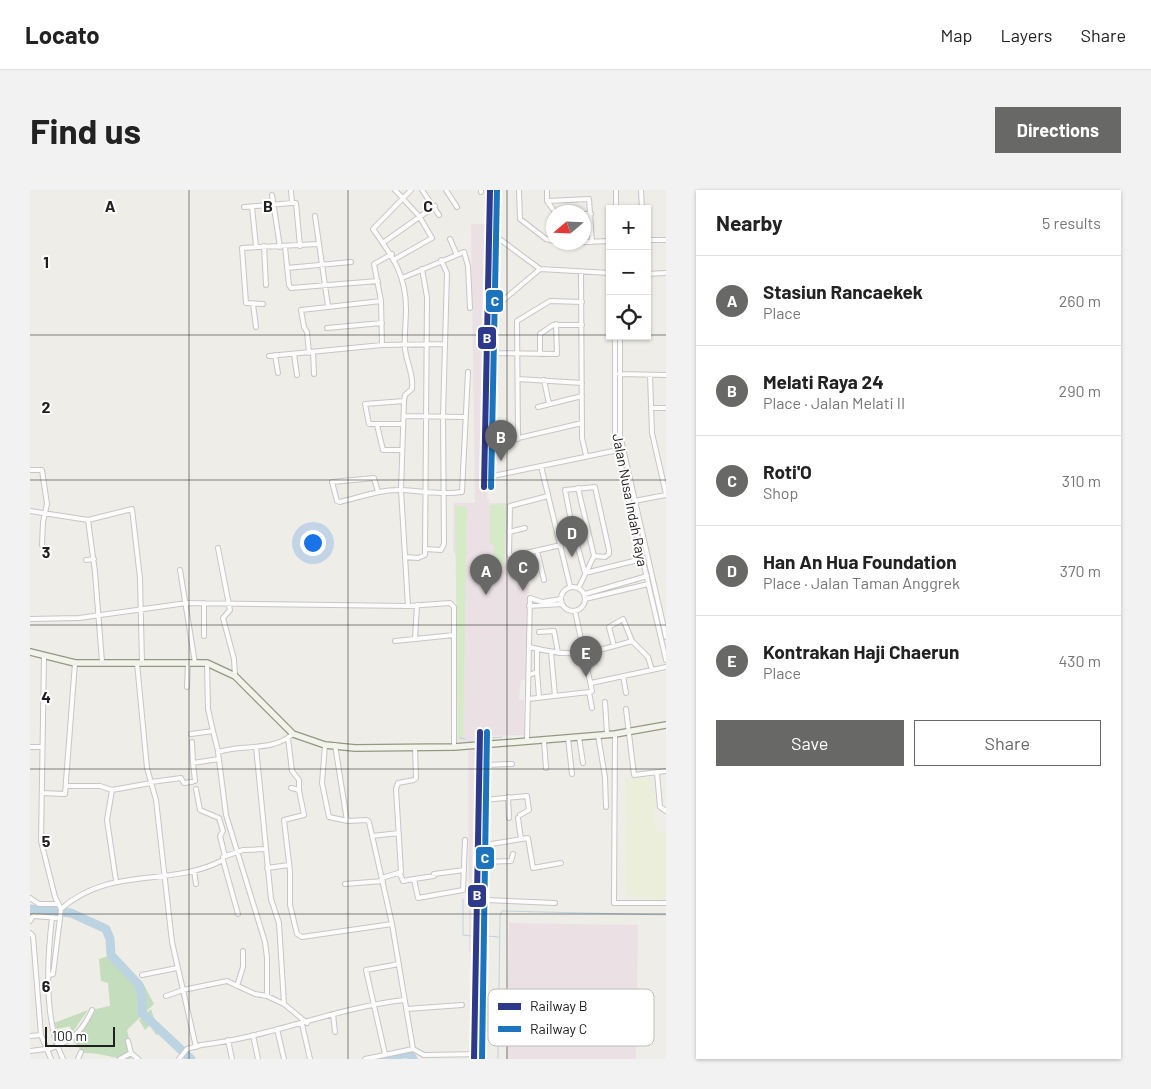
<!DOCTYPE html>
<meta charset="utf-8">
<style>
:root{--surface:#fff;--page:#f2f2f2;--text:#222;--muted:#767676;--line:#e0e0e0;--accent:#686866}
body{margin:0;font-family:Barlow,sans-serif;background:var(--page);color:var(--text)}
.controls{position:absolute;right:15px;top:15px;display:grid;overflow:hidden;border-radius:0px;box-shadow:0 1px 4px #0004}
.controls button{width:45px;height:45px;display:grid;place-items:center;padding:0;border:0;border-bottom:1px solid var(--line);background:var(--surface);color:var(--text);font:25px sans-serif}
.compass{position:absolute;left:516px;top:15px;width:45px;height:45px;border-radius:50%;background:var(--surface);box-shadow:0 1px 4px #0004;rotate:251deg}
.scale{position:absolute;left:15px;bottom:12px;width:70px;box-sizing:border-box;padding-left:5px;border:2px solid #202020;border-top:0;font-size:14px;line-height:18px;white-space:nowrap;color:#202020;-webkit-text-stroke:4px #fff;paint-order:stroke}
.you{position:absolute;left:282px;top:352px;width:18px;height:18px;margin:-12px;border:4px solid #fff;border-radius:50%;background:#1a73e8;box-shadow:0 0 0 8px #1a73e833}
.badge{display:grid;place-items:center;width:32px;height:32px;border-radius:50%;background:var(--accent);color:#fff;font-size:16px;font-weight:700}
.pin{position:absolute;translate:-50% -41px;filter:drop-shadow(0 1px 2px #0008)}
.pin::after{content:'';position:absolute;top:26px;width:18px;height:15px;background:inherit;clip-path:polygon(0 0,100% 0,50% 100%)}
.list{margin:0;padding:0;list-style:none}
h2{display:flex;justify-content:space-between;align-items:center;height:65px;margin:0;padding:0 20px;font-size:21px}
h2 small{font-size:16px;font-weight:400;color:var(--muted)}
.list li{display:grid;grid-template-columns:32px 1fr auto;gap:15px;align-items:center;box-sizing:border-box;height:90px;padding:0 20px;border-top:1px solid var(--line)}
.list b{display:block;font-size:19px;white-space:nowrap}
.list p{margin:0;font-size:16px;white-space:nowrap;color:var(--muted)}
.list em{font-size:16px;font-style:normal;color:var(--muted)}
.actions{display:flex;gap:10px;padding:15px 20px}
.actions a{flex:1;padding:11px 0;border:1px solid var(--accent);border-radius:0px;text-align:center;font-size:18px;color:var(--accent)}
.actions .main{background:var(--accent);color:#fff}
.icon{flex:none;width:28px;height:28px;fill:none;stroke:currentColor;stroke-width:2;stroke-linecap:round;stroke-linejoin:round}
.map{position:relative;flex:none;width:636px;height:869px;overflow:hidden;border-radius:0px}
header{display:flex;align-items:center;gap:30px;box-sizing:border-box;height:70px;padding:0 25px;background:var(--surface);border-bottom:1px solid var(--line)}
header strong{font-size:24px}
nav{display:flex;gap:28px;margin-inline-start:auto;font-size:18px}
.intro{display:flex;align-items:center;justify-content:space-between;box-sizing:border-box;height:120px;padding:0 30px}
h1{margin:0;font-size:35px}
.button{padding:12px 22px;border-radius:0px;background:var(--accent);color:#fff;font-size:18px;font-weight:700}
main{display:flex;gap:30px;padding:0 30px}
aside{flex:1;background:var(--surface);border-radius:0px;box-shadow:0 1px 4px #0004}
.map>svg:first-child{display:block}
.industrial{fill:#ebe1e5}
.farmland{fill:#ebeedb}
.grass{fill:#d5ebc7}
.forest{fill:#c4ddbd}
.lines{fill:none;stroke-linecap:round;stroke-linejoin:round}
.stream{stroke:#bcd4e1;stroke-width:1}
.river{stroke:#bcd4e1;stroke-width:9}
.street-casing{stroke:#c7c6c4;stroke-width:6}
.secondary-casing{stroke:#939880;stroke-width:8}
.street{stroke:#fcfcfc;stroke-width:4}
.secondary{stroke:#f2f4eb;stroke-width:5.5}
.rail-1-casing{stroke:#fff;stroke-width:10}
.rail-2-casing{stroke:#fff;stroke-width:10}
.rail-1{stroke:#2d398b;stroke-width:6}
.rail-2{stroke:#1c75bc;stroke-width:6}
.grid{fill:none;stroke:#202020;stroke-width:1;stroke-opacity:0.55}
.labels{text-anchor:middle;stroke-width:4;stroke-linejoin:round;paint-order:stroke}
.street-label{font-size:14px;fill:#202020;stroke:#fff}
.key{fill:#fff;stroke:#bcbcbc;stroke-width:1}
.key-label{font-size:14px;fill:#202020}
.grid-label{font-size:16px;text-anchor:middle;font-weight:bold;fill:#202020;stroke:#fff;stroke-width:4;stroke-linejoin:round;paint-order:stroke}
.line-badge{stroke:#fff;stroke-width:2}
.badge-label{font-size:14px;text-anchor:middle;font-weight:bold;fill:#fff}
</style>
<header>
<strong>Locato</strong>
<nav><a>Map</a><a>Layers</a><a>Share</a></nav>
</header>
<div class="intro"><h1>Find us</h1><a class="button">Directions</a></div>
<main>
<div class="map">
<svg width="636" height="869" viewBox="0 0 636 869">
<rect width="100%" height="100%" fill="#eeede8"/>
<path class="industrial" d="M 441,34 L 461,34 L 457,309 L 459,309 L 459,313 L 477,313 L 475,376 L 500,378 L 499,403 L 497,403 L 496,490 L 491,490 L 489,510 L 494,510 L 494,545 L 452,546 L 449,762 L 439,762 L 438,552 L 427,551 L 426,365 L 423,361 L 424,313 L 445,313 Z
M 479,733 L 608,735 L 606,869 L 476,869 Z"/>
<path class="farmland" d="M 622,587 L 627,618 L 623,620 L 627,642 L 636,642 L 636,710 L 595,706 L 595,589 Z"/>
<path class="grass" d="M 476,314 L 474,375 L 470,376 L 471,382 L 463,382 L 464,354 L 460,354 L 460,315 Z
M 425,316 L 437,316 L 433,549 L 428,550 Z"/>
<path class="forest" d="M 85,764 L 103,787 L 114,795 L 124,814 L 97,840 L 103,863 L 101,869 C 83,869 71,862 53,863 L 41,848 L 61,820 L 80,816 L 78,793 L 71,791 L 69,769 Z
M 121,819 L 129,844 L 126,845 L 120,835 L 115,840 L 109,830 Z
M 58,820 L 42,843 L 40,836 L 27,839 L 24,833 Z"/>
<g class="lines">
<path class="stream" d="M 430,548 L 435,549
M 452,549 L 472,547
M 433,709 L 433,745 L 441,746
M 448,746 L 452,746
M 457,746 L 469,747
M 468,869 L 470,726 L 472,721 L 636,725"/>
<path class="river" d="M 0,719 L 41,723 L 76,739 L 80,749 L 81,765 L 109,795 L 112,806 L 112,823 L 161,869
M 347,869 L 379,863 L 383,869"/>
<g class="street-casing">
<path id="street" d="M 261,0 L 262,13 L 266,13 L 270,56
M 365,0 L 389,26 L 402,48 L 365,69
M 392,0 L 409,25
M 416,0 L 427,17
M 464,0 L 463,286 L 593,259
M 489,0 L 490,29 L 516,49 L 524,51
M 517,0 L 517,11 L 525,22
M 586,0 L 586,19
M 611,0 L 612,19
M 451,2 L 451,0
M 242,5 L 250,57
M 517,11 L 559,9 L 562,52
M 214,17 L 262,13
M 222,17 L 226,56
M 554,24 L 561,24
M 285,26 L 298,116
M 464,45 L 510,79 L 580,83
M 420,49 L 426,63
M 617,50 L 636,50
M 354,52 L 405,16
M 554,52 L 580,51
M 234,56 L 236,95
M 255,57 L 259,95 L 261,98 L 348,91
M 257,78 L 321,72
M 551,82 L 552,248 L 556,265
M 617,84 L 636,83
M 372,88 L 434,62 L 438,76 L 440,118
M 223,114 L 226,137
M 233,114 L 216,113 L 212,58 L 288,54
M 464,118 L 510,79
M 297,138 L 352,133
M 585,146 L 585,244 L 587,259 L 636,470
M 590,146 L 590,245 L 636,447
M 352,155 L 351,111 L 344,74 L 362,64
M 283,162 L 284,184
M 279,163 L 277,142 L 274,137 L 271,120 L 351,111
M 464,163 L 527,164 L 526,134
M 264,164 L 267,185
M 510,164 L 510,144 L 523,135 L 552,135
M 245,165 L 248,183
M 239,166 L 352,155 L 414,154
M 589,184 L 636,185
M 620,185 L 622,243 L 636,304
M 488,189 L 552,193
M 514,190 L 519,214
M 508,217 L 552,206
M 622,218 L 636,218
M 374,226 L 434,227
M 373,234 L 339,234 L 335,214 L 374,211
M 347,235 L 353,260 L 372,260
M 488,249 L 487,131 L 520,111 L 552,112
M 463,254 L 552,233
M 511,276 L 540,396
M 0,280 L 12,280 L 17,314 L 13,332 L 12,355
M 548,298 L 564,366 L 549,397
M 348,302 L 344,288 L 302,292 L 307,311 L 310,312 C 331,307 351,299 372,300 C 392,301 412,305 432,302 L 438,182
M 518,306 L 480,316 L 479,365 L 483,366 L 531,355
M 604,311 L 636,305
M 0,321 L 58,330 L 102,319 L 110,388 L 112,473
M 58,330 L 65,382 L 72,472
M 527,340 L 555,334
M 479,342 L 495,338
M 188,358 L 200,420 L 193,428 L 204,469 L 205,486
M 395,359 L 411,360 L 414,354 L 413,226 L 417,83 L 411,70
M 507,361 L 514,390
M 564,366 L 575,367 L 579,364 L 579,360 L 565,297 L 535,300 L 542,336 L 555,383 L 612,369
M 375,367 L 388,368 L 395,365 L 397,107 L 392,79
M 56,370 L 64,369
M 150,380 L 165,473
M531 409a12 12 0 1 1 24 0a12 12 0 1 1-24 0Z
M 555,404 L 617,386
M 555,409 L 618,394
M 174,413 L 174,446
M 378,416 L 371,300 L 374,211 L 375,205 L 382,199 C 384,184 376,172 375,158 C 374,145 376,132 376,119 C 376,84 362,66 343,39 L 381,0
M 499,416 L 532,414
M 545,421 L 562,501 L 559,502 L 562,518
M 0,429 L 49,428 L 157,413 L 378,416 L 420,413 L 424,417 L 424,557
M 509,442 L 524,441 L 528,463
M 385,449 L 424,445
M 365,451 L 385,449 L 387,415
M 584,456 L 579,437 L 593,429 L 602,451 L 618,467 L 622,480
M 499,457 C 545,468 557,464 602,451
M 521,462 L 525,506
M 107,473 L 117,578 L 126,610 L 142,752 L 166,857
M 507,482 L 509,507
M 499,485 L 507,482 L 507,459
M 593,486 L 596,503
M 561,493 L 636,477
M 157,497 L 158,472
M 498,509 L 559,502
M 575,512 L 577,544
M 596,519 L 604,585 L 636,581
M 183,541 L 188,561
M 161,544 L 183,541 L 178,519 L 177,473
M 585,544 L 584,713 L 636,713
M 568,545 L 575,587 L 576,617
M 549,547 L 553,573
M 258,548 L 262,581 L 269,590 L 269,600 L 274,625 L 254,630 L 260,681 L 260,715 L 267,744 L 272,747 L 362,734
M 538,548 L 542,584
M 497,551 L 500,408 L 512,412 L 531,409
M 514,551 L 516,578
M 162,552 L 163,573 L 189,569
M 295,555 L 292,593 L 299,627 L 318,631 L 337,630 L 339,632 L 362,734 L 383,859 L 394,865 L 454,864
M 305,555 L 317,631
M 453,555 L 455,672 L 454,869
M 0,557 L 12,557
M 226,557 L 241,709 L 249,733 L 254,814
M 163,573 L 165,591
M 455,575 L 482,574
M 627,583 L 630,617 L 636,621
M 121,592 L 151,588 L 154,593 L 162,592
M 36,596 L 70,596 L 82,600
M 261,598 L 269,600
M 166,599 L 170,620 L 189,628 L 193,641 L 190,646 L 195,666
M 12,603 L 35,604 L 45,473
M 478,607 L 479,628
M 454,610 L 497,606 L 499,620 L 490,625
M 488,628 L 491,649
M 342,646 L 369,643
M 455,655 L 498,648 L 503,678 L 531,673
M 193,670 L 208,724
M 455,672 L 481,671 L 483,664
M 237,678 L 259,675
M 164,681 L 166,694
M 370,684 L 373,691 L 384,689 L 388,708 L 433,700 L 435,650
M 352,688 L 371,682 L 366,599 L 368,593 L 384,590 L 386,588 L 385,558
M 384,689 L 404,686 L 404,684 L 434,680
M 86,691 L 77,630 L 82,600 L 121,593
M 315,694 L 353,691
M 0,708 L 9,714 L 27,714
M 455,710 L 525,713
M 31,719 C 80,675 140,698 193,670 L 193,667 L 213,660 L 235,659
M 22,728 C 17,770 14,831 33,869
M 0,731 L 3,726 L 30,728 L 31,719 L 25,707 L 11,651 L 14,467
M 0,743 L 3,746 L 11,845 L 21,869
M 19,785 L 23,784 L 30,728
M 112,785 L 147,778
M 207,796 L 213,777 L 213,761
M 136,806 L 153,800 L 197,791 L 225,804 L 237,806 L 254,814 L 277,833
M 237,806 L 237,768 L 235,752 L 196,625 L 188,562 C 212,554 242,562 263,544
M 376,819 L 432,815
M 303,824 L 305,842
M 272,834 L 280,869
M 247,839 L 254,869
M 223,845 L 228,869
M 0,846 L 11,845
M 198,850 L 202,869
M 98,851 L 101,863
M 17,860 C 41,851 51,844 62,820
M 0,861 L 16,859
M 355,864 L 336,780 L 369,774
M 48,869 L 51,862
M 90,869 L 101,863 L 108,869
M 149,869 L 157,859 L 171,855 C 240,847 305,818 374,810
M 335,869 L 383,859"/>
</g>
<g class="secondary-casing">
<path id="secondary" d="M 0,462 L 45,473 L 177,473 L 205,486 L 263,544 L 295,555 L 325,558 L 424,557 L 585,544 L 636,535"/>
</g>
<use href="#street" class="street"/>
<use href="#secondary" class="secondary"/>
<g class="rail-1-casing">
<path id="rail-1" d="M 454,297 L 460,0
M 444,869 L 450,542"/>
</g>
<g class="rail-2-casing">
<path id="rail-2" d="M 461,297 L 467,0
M 452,869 L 457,542"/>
</g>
<use href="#rail-1" class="rail-1"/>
<use href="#rail-2" class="rail-2"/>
</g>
<path class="grid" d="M 159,0 L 159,869M 318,0 L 318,869M 477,0 L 477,869M 0,145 L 580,145M 617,145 L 636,145M 0,290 L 636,290M 0,435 L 636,435M 0,579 L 636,579M 0,724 L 636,724"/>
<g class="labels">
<g class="street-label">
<text transform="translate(600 310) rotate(79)" y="5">Jalan Nusa Indah Raya</text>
</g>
</g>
<rect x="458" y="799" width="166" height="57" rx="8" class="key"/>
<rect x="468" y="813" width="23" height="7" fill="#2d398b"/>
<rect x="468" y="836" width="23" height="6" fill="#1c75bc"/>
<g class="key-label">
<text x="500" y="821">Railway B</text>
<text x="500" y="844">Railway C</text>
</g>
<g class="grid-label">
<text x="80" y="22">A</text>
<text x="238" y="22">B</text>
<text x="398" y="22">C</text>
<text x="16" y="78">1</text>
<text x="16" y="223">2</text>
<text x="16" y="368">3</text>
<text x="16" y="513">4</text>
<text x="16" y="657">5</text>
<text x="16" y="802">6</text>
</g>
<g class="line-badge">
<rect x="455" y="99" width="19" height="24" rx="5" fill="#1c75bc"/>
<rect x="447" y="136" width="20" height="24" rx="5" fill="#2d398b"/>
<rect x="445" y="656" width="20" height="24" rx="5" fill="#1c75bc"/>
<rect x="437" y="694" width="20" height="24" rx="5" fill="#2d398b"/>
</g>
<g class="badge-label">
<text x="465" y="116">C</text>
<text x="457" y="153">B</text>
<text x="455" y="673">C</text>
<text x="447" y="710">B</text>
</g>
</svg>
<div class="controls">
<button>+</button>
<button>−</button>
<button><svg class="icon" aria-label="locate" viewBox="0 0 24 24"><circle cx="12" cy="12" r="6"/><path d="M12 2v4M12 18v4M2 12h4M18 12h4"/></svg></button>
</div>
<svg class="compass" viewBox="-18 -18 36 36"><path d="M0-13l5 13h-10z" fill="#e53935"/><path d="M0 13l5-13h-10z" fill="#767676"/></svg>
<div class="scale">100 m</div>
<div class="you"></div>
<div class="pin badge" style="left:456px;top:405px">A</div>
<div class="pin badge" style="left:471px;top:271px">B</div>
<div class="pin badge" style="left:493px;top:401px">C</div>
<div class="pin badge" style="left:542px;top:367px">D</div>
<div class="pin badge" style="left:556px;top:487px">E</div>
</div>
<aside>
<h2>Nearby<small>5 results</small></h2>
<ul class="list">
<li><span class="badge">A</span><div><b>Stasiun Rancaekek</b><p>Place</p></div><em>260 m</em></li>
<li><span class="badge">B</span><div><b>Melati Raya 24</b><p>Place · Jalan Melati II</p></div><em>290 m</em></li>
<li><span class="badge">C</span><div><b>Roti'O</b><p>Shop</p></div><em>310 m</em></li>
<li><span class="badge">D</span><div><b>Han An Hua Foundation</b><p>Place · Jalan Taman Anggrek</p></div><em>370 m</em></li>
<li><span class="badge">E</span><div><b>Kontrakan Haji Chaerun</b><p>Place</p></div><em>430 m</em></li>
</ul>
<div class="actions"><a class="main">Save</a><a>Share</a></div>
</aside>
</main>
